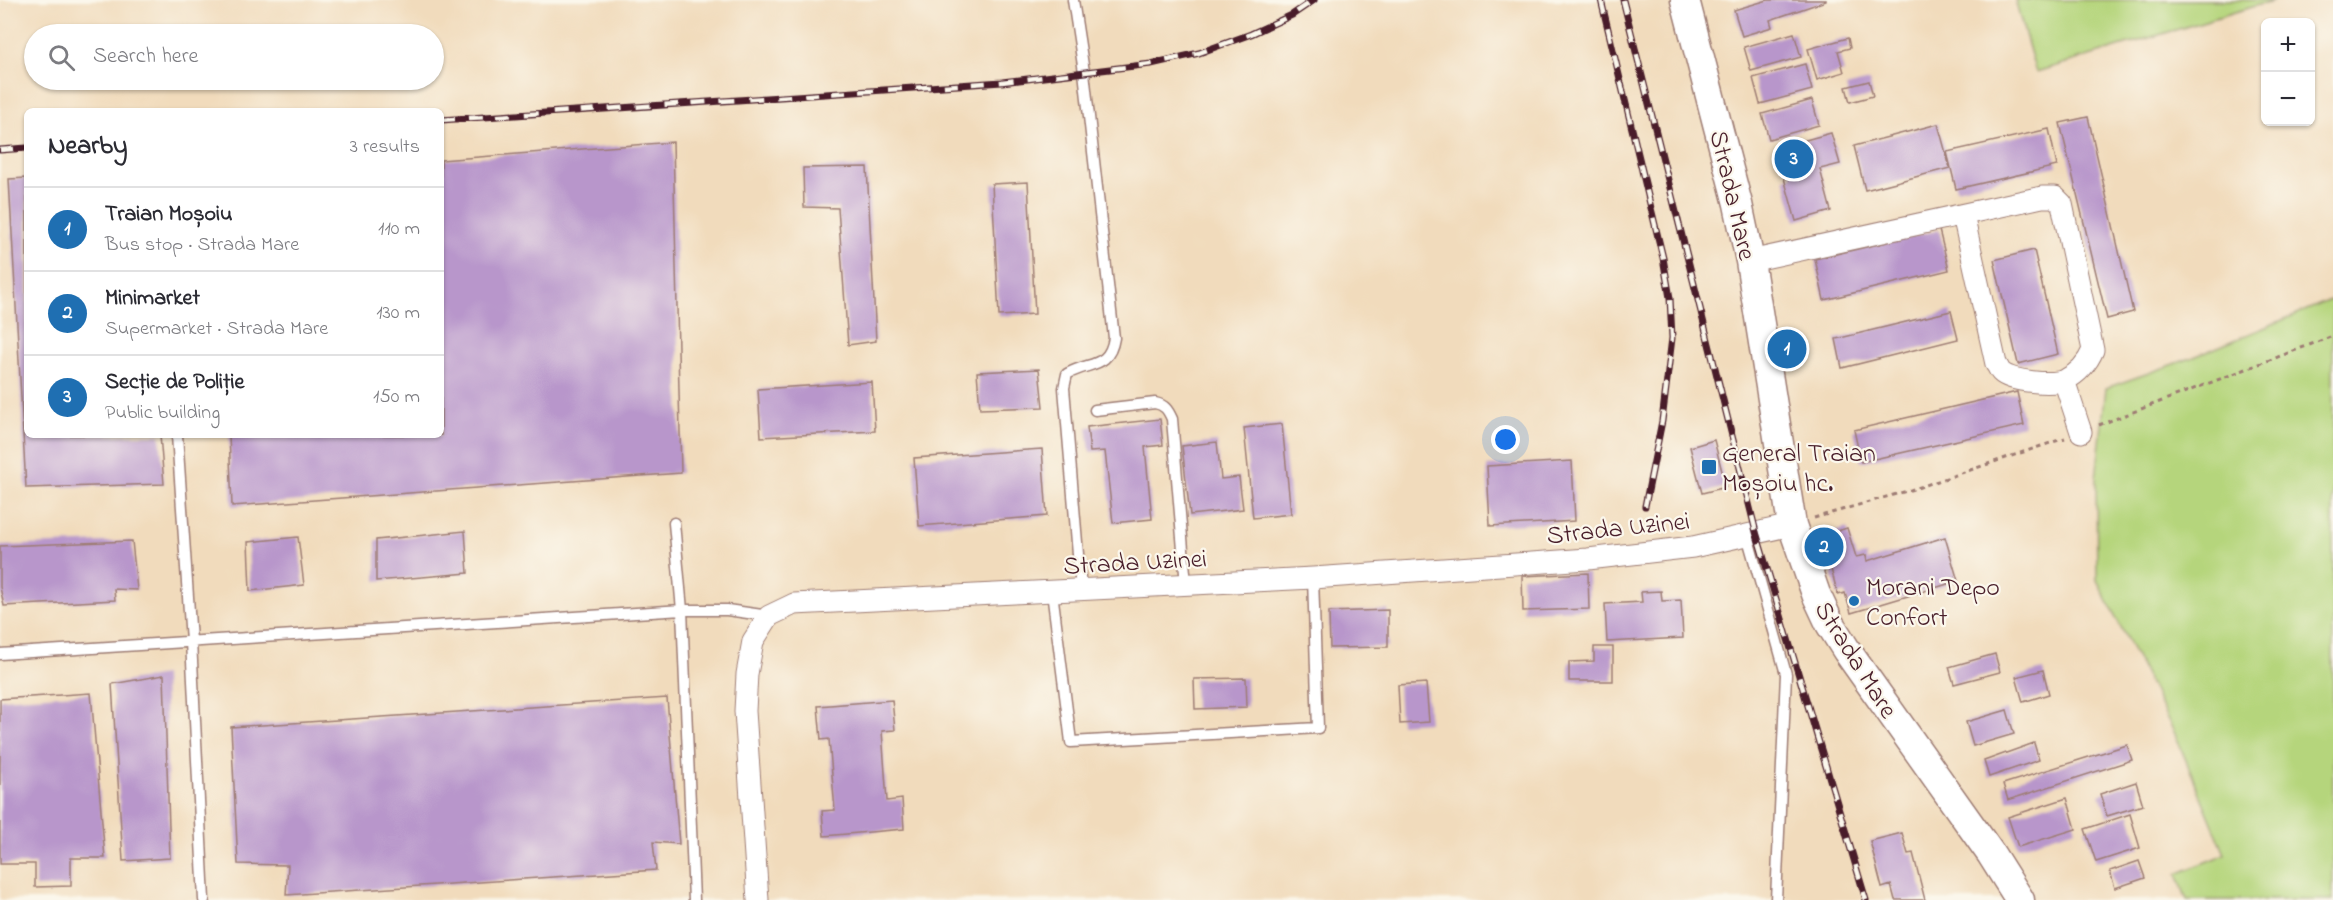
<!DOCTYPE html>
<meta charset="utf-8">
<style>
:root{--surface:#fff;--page:#f2f2f3;--text:#2b2b33;--muted:#7c7c81;--line:#e1e1e2;--accent:#1f6fb2}
body{margin:0;font-family:"Indie Flower",sans-serif;background:var(--page);color:var(--text)}
.controls{position:absolute;right:18px;top:18px;display:grid;overflow:hidden;border-radius:9px;box-shadow:0 2px 4px #0004}
.controls button{width:54px;height:54px;display:grid;place-items:center;padding:0;border:0;border-bottom:2px solid var(--line);background:var(--surface);color:var(--text);font:30px sans-serif}
.you{position:absolute;left:1506px;top:440px;width:21px;height:21px;margin:-15px;border:4px solid #fff;border-radius:50%;background:#1a73e8;box-shadow:0 0 0 9px #1a73e833}
.badge{display:grid;place-items:center;width:39px;height:39px;border-radius:50%;background:var(--accent);color:#fff;font-size:20px;font-weight:700}
.pin{position:absolute;translate:-50% -50%;border:3px solid #fff;box-shadow:0 2px 6px #0006}
.list{margin:0;padding:0;list-style:none}
h2{display:flex;justify-content:space-between;align-items:center;height:78px;margin:0;padding:0 24px;font-size:26px}
h2 small{font-size:20px;font-weight:400;color:var(--muted)}
.list li{display:grid;grid-template-columns:39px 1fr auto;gap:18px;align-items:center;box-sizing:border-box;height:84px;padding:0 24px;border-top:2px solid var(--line)}
.list b{display:block;font-size:22px;white-space:nowrap}
.list p{margin:0;font-size:20px;white-space:nowrap;color:var(--muted)}
.list em{font-size:20px;font-style:normal;color:var(--muted)}
.icon{flex:none;width:33px;height:33px;fill:none;stroke:currentColor;stroke-width:2;stroke-linecap:round;stroke-linejoin:round}
.map{position:relative;flex:none;width:2333px;height:900px;overflow:hidden}
.search{position:absolute;background:var(--surface);box-shadow:0 2px 4px #0004;left:24px;top:24px;width:420px;height:66px;display:flex;align-items:center;gap:15px;box-sizing:border-box;padding:0 21px;border-radius:33px;color:var(--muted);font-size:22px}
.panel{position:absolute;background:var(--surface);box-shadow:0 2px 4px #0004;left:24px;top:108px;width:420px;height:330px;border-radius:9px}
.map>svg:first-child{display:block}
.green{fill:#b5d57c;stroke:#807a54;stroke-width:1.5}
.building{fill:#b896cb}
.lines{fill:none;stroke-linecap:round;stroke-linejoin:round}
.service-casing{stroke:#9e7d74;stroke-width:13}
.minor-casing{stroke:#9e7d74;stroke-width:23}
.secondary-casing{stroke:#9e7d74;stroke-width:31}
.path{stroke:#9e7d74;stroke-width:3;stroke-dasharray:4.5 4.5;stroke-linecap:butt}
.service{stroke:#fff;stroke-width:10}
.minor{stroke:#fff;stroke-width:21}
.secondary{stroke:#fff;stroke-width:28}
.rail-casing{stroke:#4a1f2b;stroke-width:7}
.rail{stroke:#fbf7ec;stroke-width:4.5;stroke-dasharray:14;stroke-linecap:butt}
.poi-dot{fill:#1f6fb2;stroke:#fbf7ec;stroke-width:2}
.labels{text-anchor:middle;stroke-width:4.5;stroke-linejoin:round;paint-order:stroke}
.street-label{font-size:26px;fill:#4a1f2b;stroke:#fbf7ec}
.poi-label{font-size:26px;fill:#4a1f2b;stroke:#fbf7ec;text-anchor:start}
</style>
<div class="map">
<svg width="2333" height="900" viewBox="0 0 2333 900">
<rect width="100%" height="100%" fill="#fbf7ec"/>
<filter id="ink" filterUnits="userSpaceOnUse"><feTurbulence type="fractalNoise" baseFrequency=".0167" numOctaves="2"/><feDisplacementMap in="SourceGraphic" scale="12" xChannelSelector="R" yChannelSelector="G"/><feConvolveMatrix kernelMatrix="1 2 1 2 8 2 1 2 1" color-interpolation-filters="sRGB"/></filter>
<filter id="wash" filterUnits="userSpaceOnUse"><feTurbulence type="fractalNoise" baseFrequency=".008" numOctaves="4" result="noise"/><feDisplacementMap in="SourceGraphic" scale="24" xChannelSelector="R" yChannelSelector="G"/><feGaussianBlur stdDeviation="1.35" result="paint"/><feColorMatrix in="noise" values="0 0 0 0 0 0 0 0 0 0 0 0 0 0 0 0 0 1.4 0 .05"/><feComposite in="paint" operator="in"/></filter>
<g filter="url(#wash)">
<rect width="100%" height="100%" fill="#f1dbbc"/>
<path class="green" d="M 2015,0 L 2275,0 L 2036,72 Z
M 2333,299 L 2333,900 L 2187,900 L 2177,874 L 2225,854 L 2175,734 L 2097,580 L 2096,479 L 2106,388 L 2194,357 Z"/>
<g id="blocks">
<path class="building" d="M 1768,0 L 1826,0 L 1826,1 L 1770,20 L 1772,27 L 1742,36 L 1734,10 Z
M 1794,33 L 1801,57 L 1751,71 L 1744,47 Z
M 1848,38 L 1850,48 L 1838,51 L 1844,72 L 1817,80 L 1808,49 Z
M 1805,64 L 1812,90 L 1760,104 L 1753,78 Z
M 1869,81 L 1873,96 L 1850,102 L 1846,87 Z
M 1812,100 L 1819,125 L 1769,139 L 1762,114 Z
M 2088,117 L 2133,312 L 2107,319 L 2060,123 Z
M 1938,124 L 1950,168 L 1865,190 L 1854,146 Z
M 2049,129 L 2057,166 L 1956,189 L 1947,152 Z
M 1831,133 L 1840,164 L 1820,169 L 1831,211 L 1796,221 L 1784,178 L 1792,176 L 1784,146 Z
M 673,142 L 681,473 L 232,506 L 229,435 L 441,435 L 441,160 Z
M 867,167 L 876,341 L 848,345 L 838,208 L 804,207 L 803,168 Z
M 27,178 L 27,435 L 160,435 L 164,484 L 26,488 L 9,179 Z
M 1028,182 L 1035,314 L 999,316 L 992,184 Z
M 1939,230 L 1949,270 L 1824,300 L 1815,259 Z
M 2034,250 L 2058,354 L 2018,364 L 1994,260 Z
M 1951,311 L 1958,339 L 1842,368 L 1836,339 Z
M 1039,369 L 1043,407 L 980,409 L 977,372 Z
M 872,382 L 875,431 L 761,437 L 758,389 Z
M 2017,392 L 2024,425 L 1861,462 L 1854,430 Z
M 1160,419 L 1163,445 L 1145,447 L 1152,519 L 1113,523 L 1105,451 L 1090,452 L 1087,427 Z
M 1282,424 L 1291,514 L 1253,518 L 1244,428 Z
M 1714,440 L 1726,487 L 1702,493 L 1690,447 Z
M 1217,442 L 1221,479 L 1239,477 L 1243,509 L 1190,515 L 1182,446 Z
M 1042,449 L 1047,516 L 919,526 L 914,458 Z
M 1572,461 L 1575,521 L 1490,526 L 1487,466 Z
M 1847,528 L 1856,557 L 1866,555 L 1867,561 L 1945,537 L 1958,581 L 1851,613 L 1845,593 L 1838,595 L 1831,569 L 1824,571 L 1813,539 Z
M 465,531 L 468,573 L 376,581 L 376,540 Z
M 298,537 L 304,585 L 250,591 L 248,542 Z
M 132,541 L 137,590 L 114,589 L 115,600 L 4,606 L 0,587 L 0,546 Z
M 1588,573 L 1589,609 L 1523,611 L 1522,576 Z
M 1661,591 L 1662,601 L 1681,600 L 1683,638 L 1607,642 L 1605,604 L 1642,602 L 1641,592 Z
M 1388,610 L 1388,647 L 1330,648 L 1329,612 Z
M 1594,647 L 1613,647 L 1613,681 L 1569,681 L 1569,662 L 1594,661 Z
M 1995,654 L 2000,672 L 1954,684 L 1949,667 Z
M 2043,670 L 2049,694 L 2023,702 L 2016,677 Z
M 164,675 L 170,858 L 123,861 L 112,684 Z
M 1246,678 L 1247,707 L 1195,709 L 1194,679 Z
M 1426,683 L 1429,722 L 1400,724 L 1398,685 Z
M 91,693 L 105,858 L 71,858 L 71,886 L 35,887 L 35,864 L 0,864 L 0,699 Z
M 667,698 L 679,844 L 653,842 L 656,870 L 286,895 L 288,865 L 238,864 L 231,727 Z
M 892,700 L 895,730 L 882,731 L 887,801 L 902,799 L 904,829 L 824,836 L 822,811 L 835,810 L 829,739 L 821,740 L 818,706 Z
M 2007,710 L 2014,734 L 1973,746 L 1966,722 Z
M 2034,743 L 2039,760 L 1989,777 L 1984,761 Z
M 2127,745 L 2132,760 L 2008,800 L 2003,784 Z
M 2136,782 L 2143,805 L 2107,816 L 2100,794 Z
M 2067,798 L 2076,829 L 2018,847 L 2008,817 Z
M 2130,814 L 2140,848 L 2096,862 L 2085,829 Z
M 1902,833 L 1908,854 L 1913,853 L 1925,900 L 1895,900 L 1891,885 L 1882,888 L 1870,841 Z
M 2139,861 L 2145,878 L 2115,888 L 2110,871 Z"/>
</g>
</g>
<g filter="url(#ink)">
<use href="#blocks" fill-opacity="0" stroke="#9e7d74" stroke-width="1.5"/>
<g class="lines">
<g class="service-casing">
<path id="service" d="M 1073,0 L 1084,72 L 1114,338 C 1109,369 1090,361 1067,374 L 1064,388 L 1081,590
M 1095,410 L 1155,403 C 1165,405 1168,410 1172,419 L 1186,585
M 177,435 L 191,641 L 204,900
M 674,523 L 682,610 L 694,900
M 1747,535 L 1786,674 L 1776,900
M 1052,592 L 1071,742 L 1318,728 L 1313,578
M 0,654 L 682,610 L 727,610 L 769,616"/>
</g>
<g class="minor-casing">
<path id="minor" d="M 1750,261 L 2042,197 L 2055,197 L 2062,204 L 2093,350 C 2088,362 2078,374 2065,380 C 2053,385 2011,382 2001,372 C 1999,370 1998,366 1996,364 L 1963,215
M 2064,380 L 2081,432
M 758,900 L 745,711 L 747,674 L 753,641 L 769,616 L 794,604 L 1313,578 L 1588,559 L 1693,547 L 1792,525"/>
</g>
<g class="secondary-casing">
<path id="secondary" d="M 1685,0 L 1738,204 L 1750,261 L 1792,525 L 1816,594 L 1830,624 L 1847,651 L 1991,854 L 2020,900"/>
</g>
<path class="path" d="M 2099,425 L 2333,336
M 1814,518 L 1917,488 L 2065,438"/>
<use href="#service" class="service"/>
<use href="#minor" class="minor"/>
<use href="#secondary" class="secondary"/>
<g class="rail-casing">
<path id="rail" d="M 1601,0 L 1663,258 L 1670,298 L 1672,338 L 1662,421 L 1645,506
M 1623,0 L 1756,532 L 1866,900
M 441,120 L 1002,82 L 1151,64 L 1199,53 L 1251,34 L 1292,15 L 1314,0
M 0,150 L 27,148"/>
</g>
<use href="#rail" class="rail"/>
</g>
</g>
<g class="poi-dot">
<rect x="1701" y="459" width="16" height="16" rx="3"/>
<circle cx="1854" cy="601" r="6"/>
</g>
<g class="labels">
<g class="street-label">
<text transform="translate(1734 195) rotate(77)" y="9">Strada Mare</text>
<text transform="translate(1618 527) rotate(-6)" y="9">Strada Uzinei</text>
<text transform="translate(1135 561) rotate(-3)" y="9">Strada Uzinei</text>
<text transform="translate(1857 659) rotate(58)" y="9">Strada Mare</text>
</g>
<g class="poi-label">
<text x="1722" y="461">General Traian<tspan x="1722" dy="30">Moșoiu hc.</tspan></text>
<text x="1866" y="595">Morani Depo<tspan x="1866" dy="30">Confort</tspan></text>
</g>
</g>
</svg>
<div class="controls">
<button>+</button>
<button>−</button>
</div>
<div class="you"></div>
<div class="pin badge" style="left:1787px;top:349px">1</div>
<div class="pin badge" style="left:1824px;top:547px">2</div>
<div class="pin badge" style="left:1794px;top:159px">3</div>
<div class="search"><svg class="icon" aria-label="search" viewBox="0 0 24 24"><circle cx="10" cy="10" r="6"/><path d="M15 15l6 6"/></svg>Search here</div>
<section class="panel">
<h2>Nearby<small>3 results</small></h2>
<ul class="list">
<li><span class="badge">1</span><div><b>Traian Moșoiu</b><p>Bus stop · Strada Mare</p></div><em>110 m</em></li>
<li><span class="badge">2</span><div><b>Minimarket</b><p>Supermarket · Strada Mare</p></div><em>130 m</em></li>
<li><span class="badge">3</span><div><b>Secție de Poliție</b><p>Public building</p></div><em>150 m</em></li>
</ul>
</section>
</div>
